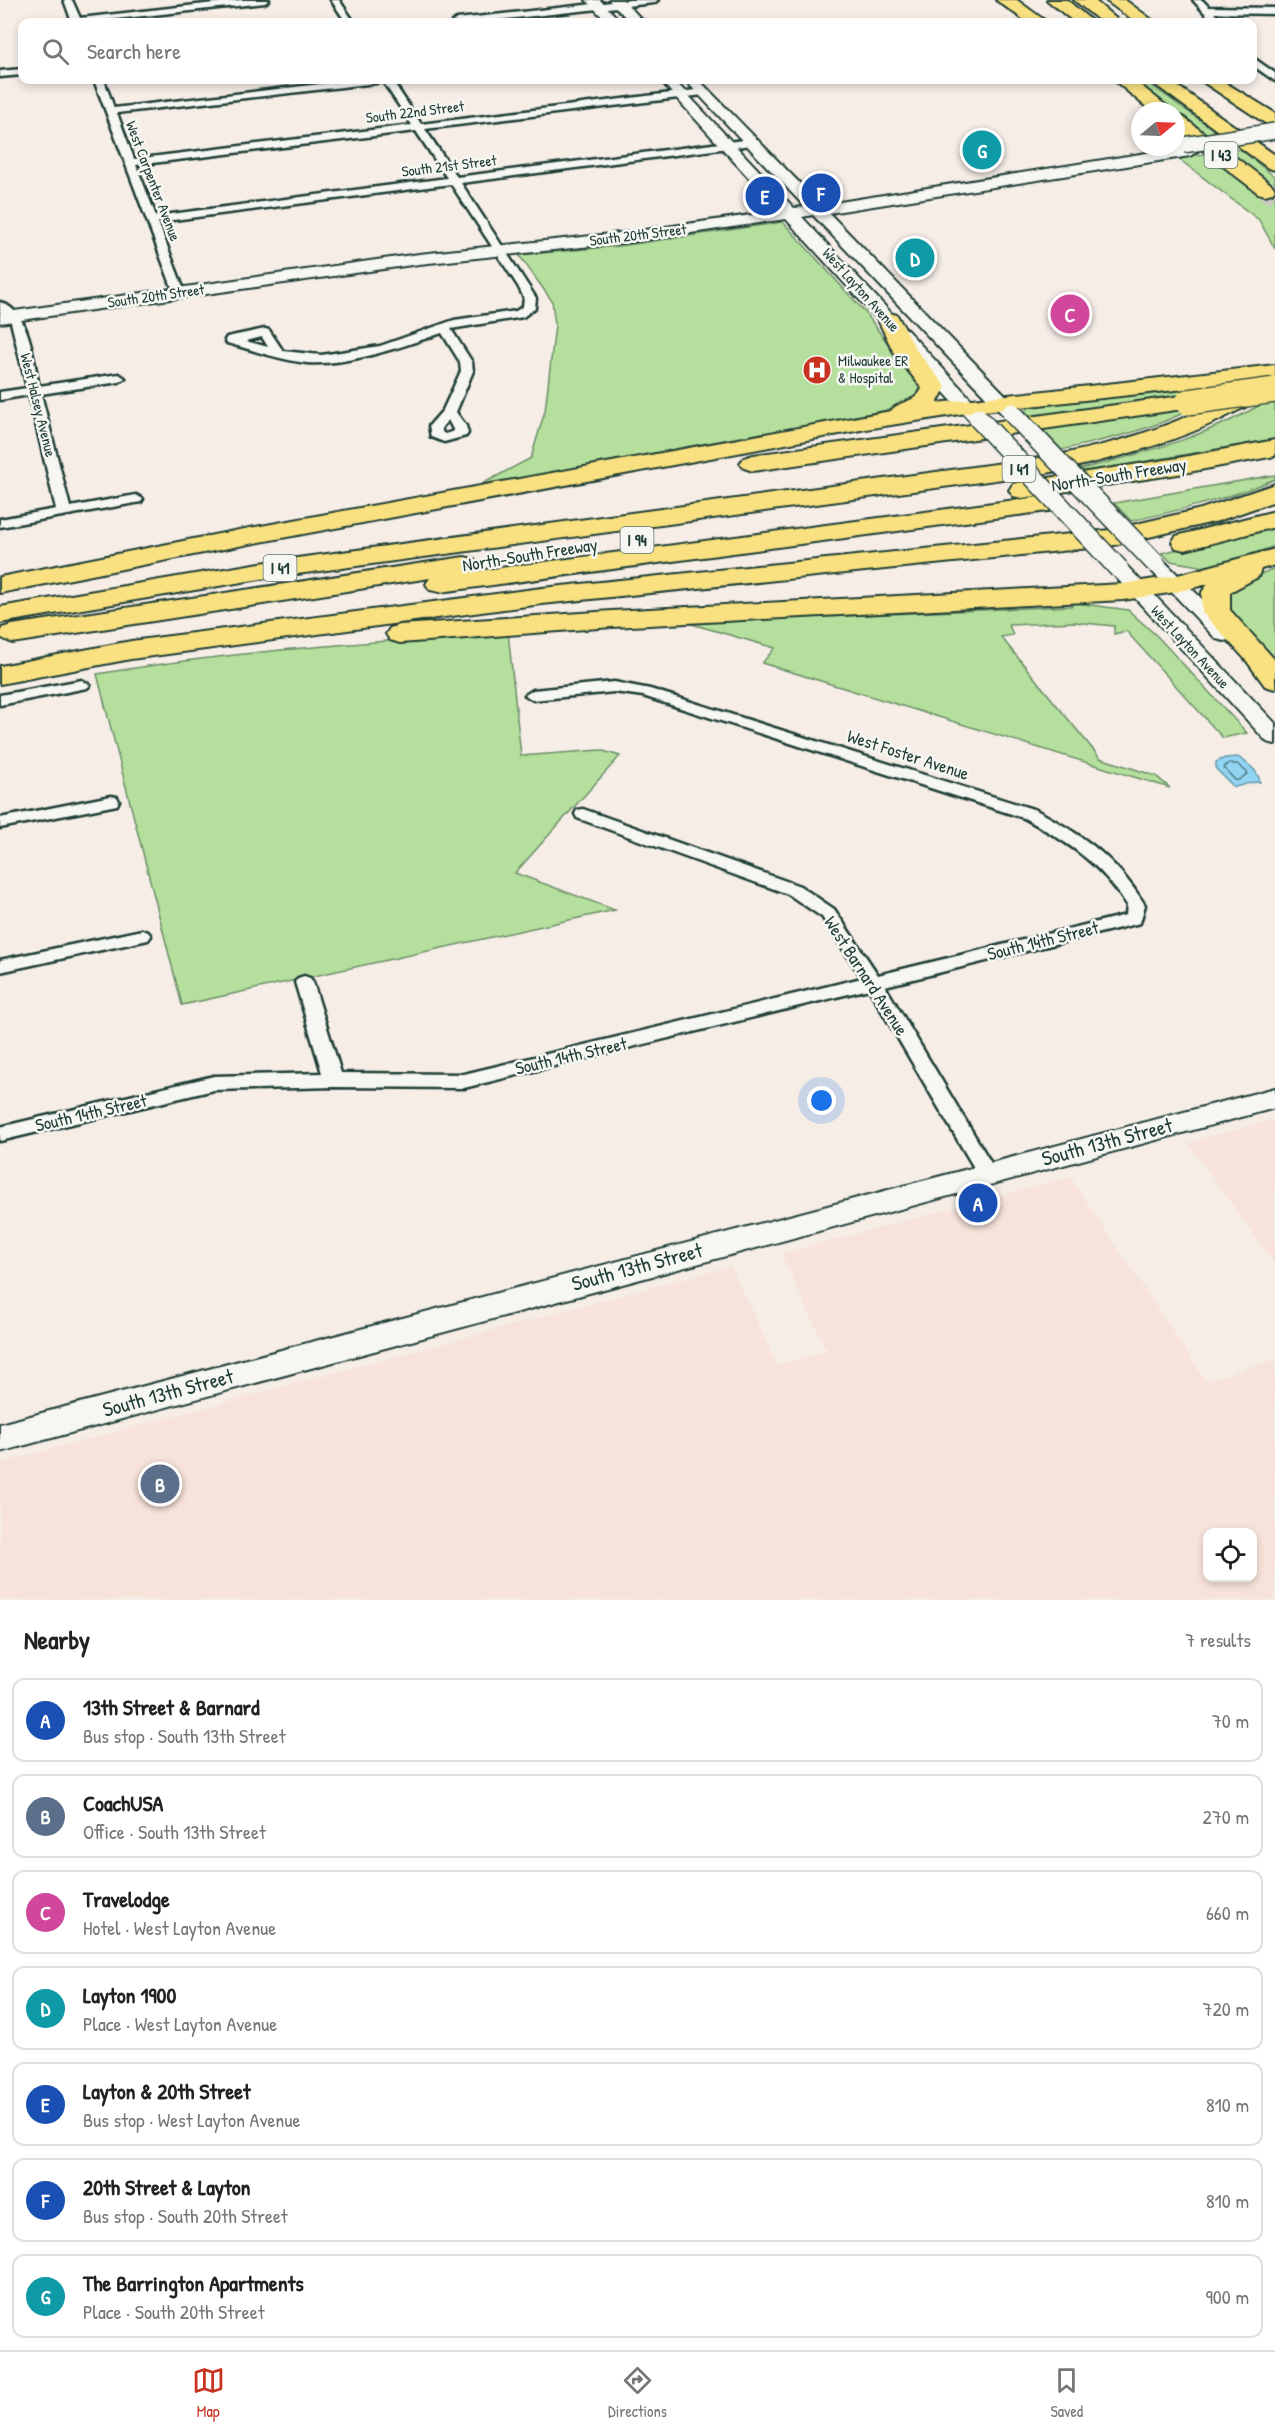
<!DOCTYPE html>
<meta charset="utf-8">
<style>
:root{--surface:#fff;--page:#f6f6f6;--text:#222;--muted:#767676;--line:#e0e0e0;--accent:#c8321e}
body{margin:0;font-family:"Patrick Hand",sans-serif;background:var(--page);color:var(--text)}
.controls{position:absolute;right:18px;bottom:18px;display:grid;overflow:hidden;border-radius:12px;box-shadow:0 3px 9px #0003}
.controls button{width:54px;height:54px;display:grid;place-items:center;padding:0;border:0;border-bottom:2px solid var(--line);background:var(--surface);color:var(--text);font:30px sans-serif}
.compass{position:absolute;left:1131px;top:102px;width:54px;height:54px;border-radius:50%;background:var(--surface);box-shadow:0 3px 9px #0003;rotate:71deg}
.you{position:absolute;left:822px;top:1101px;width:21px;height:21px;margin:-15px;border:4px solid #fff;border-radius:50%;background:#1a73e8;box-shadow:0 0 0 9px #1a73e833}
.badge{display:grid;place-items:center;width:39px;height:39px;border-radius:50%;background:var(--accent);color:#fff;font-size:20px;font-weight:700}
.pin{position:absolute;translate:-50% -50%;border:3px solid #fff;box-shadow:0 2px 6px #0006}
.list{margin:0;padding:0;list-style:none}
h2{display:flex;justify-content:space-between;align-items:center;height:78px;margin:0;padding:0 24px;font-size:26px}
h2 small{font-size:20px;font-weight:400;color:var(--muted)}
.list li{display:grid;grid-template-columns:39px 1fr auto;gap:18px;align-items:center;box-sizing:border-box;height:84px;margin:0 12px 12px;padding:0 12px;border:2px solid var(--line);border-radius:12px}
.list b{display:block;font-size:22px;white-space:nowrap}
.list p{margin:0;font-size:20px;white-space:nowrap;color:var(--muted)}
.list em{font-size:20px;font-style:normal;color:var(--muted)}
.icon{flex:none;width:33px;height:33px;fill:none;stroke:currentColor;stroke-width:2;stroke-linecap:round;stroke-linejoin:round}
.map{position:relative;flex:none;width:1275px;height:1600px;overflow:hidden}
.search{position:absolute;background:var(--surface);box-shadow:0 3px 9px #0003;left:18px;right:18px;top:18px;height:66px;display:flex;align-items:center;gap:15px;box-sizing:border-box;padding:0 21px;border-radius:12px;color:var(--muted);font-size:22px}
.sheet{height:750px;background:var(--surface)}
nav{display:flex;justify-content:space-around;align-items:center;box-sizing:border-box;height:84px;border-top:2px solid var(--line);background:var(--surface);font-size:16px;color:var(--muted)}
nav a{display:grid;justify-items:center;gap:3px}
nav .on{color:var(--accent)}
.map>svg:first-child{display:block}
.built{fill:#f7e3da;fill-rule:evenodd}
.green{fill:#b5df9c;stroke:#6a8e68;stroke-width:1.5}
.water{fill:#91d5f3;stroke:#6398a7;stroke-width:1.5}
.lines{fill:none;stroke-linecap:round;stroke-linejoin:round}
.shore{stroke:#4d7a80;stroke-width:1.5}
.highway-tunnel{stroke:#cbcac3;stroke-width:20;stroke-dasharray:20 10;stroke-linecap:butt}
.street-casing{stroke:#1f3d34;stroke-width:5}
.secondary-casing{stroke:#1f3d34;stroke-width:4}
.highway-casing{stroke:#1f3d34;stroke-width:4}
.street{fill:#f6f6f2;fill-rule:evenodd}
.secondary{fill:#f6f6f2;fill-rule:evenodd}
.highway{fill:#f9e181;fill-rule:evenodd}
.secondary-bridge-far1-casing{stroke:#1f3d34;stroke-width:18;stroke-linecap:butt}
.secondary-bridge-casing{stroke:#1f3d34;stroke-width:22;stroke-linecap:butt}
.highway-bridge-casing{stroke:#1f3d34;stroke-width:28;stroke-linecap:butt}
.secondary-bridge-far1{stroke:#f6f6f2;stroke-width:15}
.secondary-bridge{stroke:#f6f6f2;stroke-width:19}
.highway-bridge{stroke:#f9e181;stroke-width:25}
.labels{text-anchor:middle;stroke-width:5;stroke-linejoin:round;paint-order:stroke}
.far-street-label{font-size:15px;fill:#1f3d34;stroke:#f6f6f2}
.far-poi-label{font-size:15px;fill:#1f3d34;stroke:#f6f6f2;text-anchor:start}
.shield{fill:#f6f6f2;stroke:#60746d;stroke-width:1.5}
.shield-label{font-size:16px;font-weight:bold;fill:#1f3d34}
.street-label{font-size:18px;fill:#1f3d34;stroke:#f6f6f2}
.near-street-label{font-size:21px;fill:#1f3d34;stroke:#f6f6f2}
</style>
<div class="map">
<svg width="1275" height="1600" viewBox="0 0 1275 1600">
<rect width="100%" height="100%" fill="#f6ede7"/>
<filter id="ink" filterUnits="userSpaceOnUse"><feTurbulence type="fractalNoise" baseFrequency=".0167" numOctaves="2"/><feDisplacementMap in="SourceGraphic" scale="12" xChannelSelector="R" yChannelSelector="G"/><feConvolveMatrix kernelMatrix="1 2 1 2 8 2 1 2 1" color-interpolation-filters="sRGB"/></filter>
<g filter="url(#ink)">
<path class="built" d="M 1275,1119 L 1275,1265 L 1188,1143 Z
M 1070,1177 L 1206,1381 L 1275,1359 L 1275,1600 L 0,1600 L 0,1463 L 731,1266 L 777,1365 L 827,1351 L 781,1254 ZM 1252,1532 L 1252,1578 L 1208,1578 L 1208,1532 Z"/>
<path class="green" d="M 1134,80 L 1144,80 L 1221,135 L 1209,137 Z
M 1240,149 L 1275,177 L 1275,186 L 1228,151 Z
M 1205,154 L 1253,190 L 1275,188 L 1275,249 L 1259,220 L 1180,160 L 1183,157 Z
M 783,222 L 865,312 L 896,355 L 928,391 L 894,409 L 583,468 L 482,484 L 531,458 L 545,411 L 555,325 L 552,301 L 519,255 L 620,246 Z
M 1241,381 L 1188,395 L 1032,418 L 1025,411 L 1033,404 Z
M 1275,396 L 1275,439 L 1084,472 L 1081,469 C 1149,452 1215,434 1275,396 Z
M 1193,408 C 1153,430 1107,439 1062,450 L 1041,428 Z
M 1275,475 L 1275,479 C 1229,499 1180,510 1131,521 L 1114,503 Z
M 1275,525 L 1275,546 L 1227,563 L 1205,567 L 1170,561 L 1162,553 Z
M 1275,568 L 1275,659 L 1221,600 L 1239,583 Z
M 1075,603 L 1128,610 L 1157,636 L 1247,733 L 1223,738 L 1126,631 L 1114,634 L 1114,626 L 1074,622 L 1009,625 L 1013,635 L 1001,637 L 1100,758 L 1156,776 L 1170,788 L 762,663 L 775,648 L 688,623 L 1071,606 Z
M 508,632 L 521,756 L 600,750 L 620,756 L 515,873 L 615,910 L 182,1005 L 97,674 C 232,651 371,642 508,632 Z"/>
<path class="water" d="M 1238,757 C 1248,764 1258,770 1260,782 C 1250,781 1244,786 1234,787 L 1216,769 L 1216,762 L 1225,758 Z"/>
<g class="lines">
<path class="shore" d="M 1227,764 L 1237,764 L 1248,773 L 1239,780 L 1235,780 L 1224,768 Z"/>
<path class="highway-tunnel" d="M 1265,189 L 1275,196"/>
<g class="street-casing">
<path id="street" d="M 64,0 L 72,0 L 80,18 L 241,0 L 269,0 L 265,3 L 87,22 L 72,22 Z
M 331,0 L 339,0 L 354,22 L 346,22 Z
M 630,0 L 658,0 L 654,3 L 477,22 L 452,22 L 457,19 Z
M 1193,0 L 1202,0 L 1209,7 L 1275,8 L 1275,14 L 1214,13 L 1223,22 L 1213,22 Z
M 1252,57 L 1275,73 L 1275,81 L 1252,65 Z
M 22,69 L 22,75 L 0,77 L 0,71 Z
M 94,80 L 104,80 L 114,108 L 355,80 L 381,80 L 376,83 L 117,113 L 134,159 L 412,125 L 382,80 L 392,80 L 421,124 L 703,89 L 708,92 L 703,95 L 425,129 L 457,177 L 751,139 L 756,142 L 751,145 L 461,183 L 536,298 L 535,308 L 523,317 L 451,329 L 472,362 L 473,371 L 456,412 L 466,426 L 468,433 L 466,436 L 444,442 L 431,437 L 429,426 L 443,410 L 461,371 L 460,362 L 442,333 C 404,346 347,366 307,363 C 280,360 253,350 227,343 L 225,340 L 227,337 L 265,329 L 269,330 L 283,351 L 321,355 L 380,346 L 454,320 L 516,311 L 523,306 L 524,298 L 518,286 L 451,184 L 158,222 L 185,293 L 183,295 L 175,295 ZM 416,131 L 447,178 L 156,216 L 136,165 ZM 262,337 L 268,347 L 246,341 ZM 448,420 L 454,431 L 445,434 L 442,432 L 442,427 Z
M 0,302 C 31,312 33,360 39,386 L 119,374 L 125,378 L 119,382 L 41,394 L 70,507 L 136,495 L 143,499 L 141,502 L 0,527 L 0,519 L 56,509 L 29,395 L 0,400 L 0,392 L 27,388 L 11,322 L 0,312 Z
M 82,680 L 90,685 L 87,688 L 0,705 L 0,695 Z
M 614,682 L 650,689 L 1036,810 C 1084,836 1115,857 1145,905 L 1140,923 L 885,986 L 994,1168 L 997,1173 L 994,1178 L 987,1181 L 980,1178 L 869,989 L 464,1088 L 334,1087 L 214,1090 L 0,1141 L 0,1127 L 214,1076 L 322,1073 L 295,982 L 298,978 L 304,976 L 310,978 L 313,982 L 341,1073 L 464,1074 L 862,978 L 822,917 L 788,894 L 577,818 L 575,814 L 577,810 L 583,809 L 800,886 L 834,909 L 878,975 L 1126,915 L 1127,905 C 1101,863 1066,841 1024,818 L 643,696 L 614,692 L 533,700 L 525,695 L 533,690 Z
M 111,796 L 117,797 L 119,801 L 117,805 L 0,828 L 0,818 Z
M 142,930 L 148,932 L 151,936 L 148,940 L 0,972 L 0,960 Z"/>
</g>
<g class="secondary-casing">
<path id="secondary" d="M 586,0 L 600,0 L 621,22 L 607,22 Z
M 609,0 L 623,0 L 644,22 L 630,22 Z
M 660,80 L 674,80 L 794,208 L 805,207 L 685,80 L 699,80 L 821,205 L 1190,146 L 1198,151 L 1190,156 L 829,213 L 1019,409 L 1021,413 L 1019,417 L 1005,417 L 813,215 L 802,217 L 985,414 L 987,418 L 985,422 L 971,422 L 786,219 L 630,242 L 419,264 L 0,323 L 0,313 L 419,254 L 630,232 L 779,211 Z
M 1155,557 L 1162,559 L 1232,629 L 1235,634 L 1232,639 L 1224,641 L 1216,639 L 1148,567 L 1145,563 L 1148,559 Z
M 1119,563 L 1126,565 L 1275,723 L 1275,744 L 1267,742 L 1112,573 L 1109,569 L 1112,565 Z
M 1275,1088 L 1275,1108 L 0,1452 L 0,1424 Z"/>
</g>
<g class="highway-casing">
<path id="highway" d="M 996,0 L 1017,0 L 1047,22 L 1027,22 Z
M 1047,0 L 1067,0 L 1093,22 L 1074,22 Z
M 1074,0 L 1094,0 L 1120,22 L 1101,22 Z
M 1105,0 L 1125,0 L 1155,22 L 1135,22 Z
M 1114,80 L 1134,80 L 1173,111 L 1151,111 Z
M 1149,80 L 1169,80 L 1275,155 L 1275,170 L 1268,168 Z
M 1200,80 L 1221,80 L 1275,113 L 1275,127 L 1268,125 Z
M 1176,115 L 1183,117 L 1272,185 L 1275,189 L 1272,193 L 1265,195 L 1258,193 L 1176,130 Z
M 889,313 L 897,315 L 917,351 L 946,387 L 937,403 L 1275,365 L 1275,379 L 1259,381 L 1268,383 L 1271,388 C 1264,399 1248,406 1237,411 C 1177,443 1113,459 1047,473 L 260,579 L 0,623 L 0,607 L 260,563 L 1047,457 C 1095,448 1143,436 1188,416 C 1209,407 1238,386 1258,381 L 966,413 L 866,429 L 239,546 L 0,593 L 0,577 L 239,530 L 891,411 C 899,400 917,403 922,388 L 894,353 L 878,320 L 881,315 Z
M 1188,395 L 1197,397 L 1200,402 L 1197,407 L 753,471 L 744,468 L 740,463 L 744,458 L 753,455 Z
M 1275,440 L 1275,456 L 1178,474 L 1022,498 L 1013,496 L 1009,490 L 1013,484 L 1022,482 L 1178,458 Z
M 1275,484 L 1275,501 L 1218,521 L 1110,546 L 542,604 L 131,659 L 0,684 L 0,666 L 131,641 L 542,588 L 1110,530 L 1201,509 Z
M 1054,495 L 1063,497 L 1067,503 L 1063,509 L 440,592 L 430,590 L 426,584 L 430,578 L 12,643 L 0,637 L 2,628 L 12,625 L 464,557 L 474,559 L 478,565 L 474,571 L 469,572 Z
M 1275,511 L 1275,527 L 1185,550 L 1176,548 L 1172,542 L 1176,536 Z
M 1275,549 L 1275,565 L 1261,569 L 1258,577 L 1230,592 L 1230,610 L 1275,660 L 1275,689 L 1265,686 L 1246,660 L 1202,612 L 1202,592 L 1208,584 L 1176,592 L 1123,600 L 612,627 L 400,643 L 390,640 L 386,634 L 390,628 L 400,625 L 612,611 L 1123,584 L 1174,576 Z"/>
</g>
<use href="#street" class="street"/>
<use href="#secondary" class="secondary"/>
<use href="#highway" class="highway"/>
<g class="secondary-bridge-far1-casing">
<path id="secondary-bridge-far1" d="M 1183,145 L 1275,131"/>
</g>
<g class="secondary-bridge-casing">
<path id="secondary-bridge" d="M 1012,413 L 1155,563
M 978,418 L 1119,569"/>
</g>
<g class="highway-bridge-casing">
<path id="highway-bridge" d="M 1188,402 L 1275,390"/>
</g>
<use href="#secondary-bridge-far1" class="secondary-bridge-far1"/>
<use href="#secondary-bridge" class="secondary-bridge"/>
<use href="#highway-bridge" class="highway-bridge"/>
</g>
</g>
<defs>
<g id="hospital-disc" transform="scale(1.5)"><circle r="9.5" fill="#c8321e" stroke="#f6f6f2"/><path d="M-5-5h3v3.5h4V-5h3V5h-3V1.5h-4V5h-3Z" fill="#fff"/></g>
</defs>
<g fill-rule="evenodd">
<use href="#hospital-disc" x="817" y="370"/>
</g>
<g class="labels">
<g class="far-street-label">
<text transform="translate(415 112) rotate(-7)" y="5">South 22nd Street</text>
<text transform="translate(449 166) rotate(-7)" y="5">South 21st Street</text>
<text transform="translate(153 181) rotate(69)" y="5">West Carpenter Avenue</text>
<text transform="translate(638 235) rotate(-7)" y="5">South 20th Street</text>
<text transform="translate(861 290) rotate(48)" y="5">West Layton Avenue</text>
<text transform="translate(156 296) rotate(-8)" y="5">South 20th Street</text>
<text transform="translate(38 405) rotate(76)" y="5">West Halsey Avenue</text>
<text transform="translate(1190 647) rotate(47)" y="5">West Layton Avenue</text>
</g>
<g class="far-poi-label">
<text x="838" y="366">Milwaukee ER<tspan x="838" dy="17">&amp; Hospital</tspan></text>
</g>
<g class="shield">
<rect x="1204.5" y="142" width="33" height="26" rx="4.5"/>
<rect x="1002.5" y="456" width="33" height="26" rx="4.5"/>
<rect x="620.5" y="527" width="33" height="26" rx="4.5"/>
<rect x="263.5" y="555" width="33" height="26" rx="4.5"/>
</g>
<g class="shield-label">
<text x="1221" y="161">I 43</text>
<text x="1019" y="475">I 41</text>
<text x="637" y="546">I 94</text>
<text x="280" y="574">I 41</text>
</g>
<g class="street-label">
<text transform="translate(1119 475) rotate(-9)" y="6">North-South Freeway</text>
<text transform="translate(530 555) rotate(-9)" y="6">North-South Freeway</text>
<text transform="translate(908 755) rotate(18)" y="6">West Foster Avenue</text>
<text transform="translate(1043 941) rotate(-14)" y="6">South 14th Street</text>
<text transform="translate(866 976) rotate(57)" y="6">West Barnard Avenue</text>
<text transform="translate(571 1056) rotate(-13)" y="6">South 14th Street</text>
<text transform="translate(91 1113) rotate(-13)" y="6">South 14th Street</text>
</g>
<g class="near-street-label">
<text transform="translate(1107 1142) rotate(-15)" y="7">South 13th Street</text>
<text transform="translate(637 1267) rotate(-15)" y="7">South 13th Street</text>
<text transform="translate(168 1393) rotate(-15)" y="7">South 13th Street</text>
</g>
</g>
</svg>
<div class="controls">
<button><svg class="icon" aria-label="locate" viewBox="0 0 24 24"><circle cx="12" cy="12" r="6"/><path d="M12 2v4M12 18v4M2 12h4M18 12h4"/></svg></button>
</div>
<svg class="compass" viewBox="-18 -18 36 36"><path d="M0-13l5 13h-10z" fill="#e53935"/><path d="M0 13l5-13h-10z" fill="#767676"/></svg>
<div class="you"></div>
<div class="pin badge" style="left:978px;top:1203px;background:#1a4fb4">A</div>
<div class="pin badge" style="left:160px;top:1484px;background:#5c6f8a">B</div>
<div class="pin badge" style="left:1070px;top:314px;background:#d1479c">C</div>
<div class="pin badge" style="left:915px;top:258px;background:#0f9aa8">D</div>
<div class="pin badge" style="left:765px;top:196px;background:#1a4fb4">E</div>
<div class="pin badge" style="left:821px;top:193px;background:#1a4fb4">F</div>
<div class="pin badge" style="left:982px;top:150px;background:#0f9aa8">G</div>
<div class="search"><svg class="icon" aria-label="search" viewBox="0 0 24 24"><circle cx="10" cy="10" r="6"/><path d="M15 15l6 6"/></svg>Search here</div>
</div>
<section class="sheet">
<h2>Nearby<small>7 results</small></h2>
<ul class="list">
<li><span class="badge" style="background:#1a4fb4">A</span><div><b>13th Street &amp; Barnard</b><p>Bus stop · South 13th Street</p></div><em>70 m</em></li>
<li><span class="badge" style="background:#5c6f8a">B</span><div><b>CoachUSA</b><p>Office · South 13th Street</p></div><em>270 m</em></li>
<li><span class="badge" style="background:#d1479c">C</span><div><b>Travelodge</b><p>Hotel · West Layton Avenue</p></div><em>660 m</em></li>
<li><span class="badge" style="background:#0f9aa8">D</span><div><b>Layton 1900</b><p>Place · West Layton Avenue</p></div><em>720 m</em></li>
<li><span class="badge" style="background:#1a4fb4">E</span><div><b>Layton &amp; 20th Street</b><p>Bus stop · West Layton Avenue</p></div><em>810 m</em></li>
<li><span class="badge" style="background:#1a4fb4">F</span><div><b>20th Street &amp; Layton</b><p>Bus stop · South 20th Street</p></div><em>810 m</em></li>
<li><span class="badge" style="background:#0f9aa8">G</span><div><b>The Barrington Apartments</b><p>Place · South 20th Street</p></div><em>900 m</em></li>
</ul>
</section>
<nav>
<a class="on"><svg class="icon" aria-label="map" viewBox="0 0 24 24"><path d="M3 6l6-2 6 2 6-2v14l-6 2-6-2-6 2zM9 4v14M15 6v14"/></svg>Map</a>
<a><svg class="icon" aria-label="directions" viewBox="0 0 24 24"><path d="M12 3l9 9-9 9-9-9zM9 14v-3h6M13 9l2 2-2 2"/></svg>Directions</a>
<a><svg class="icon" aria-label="saved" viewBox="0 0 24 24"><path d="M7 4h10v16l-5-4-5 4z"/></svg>Saved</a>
</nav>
